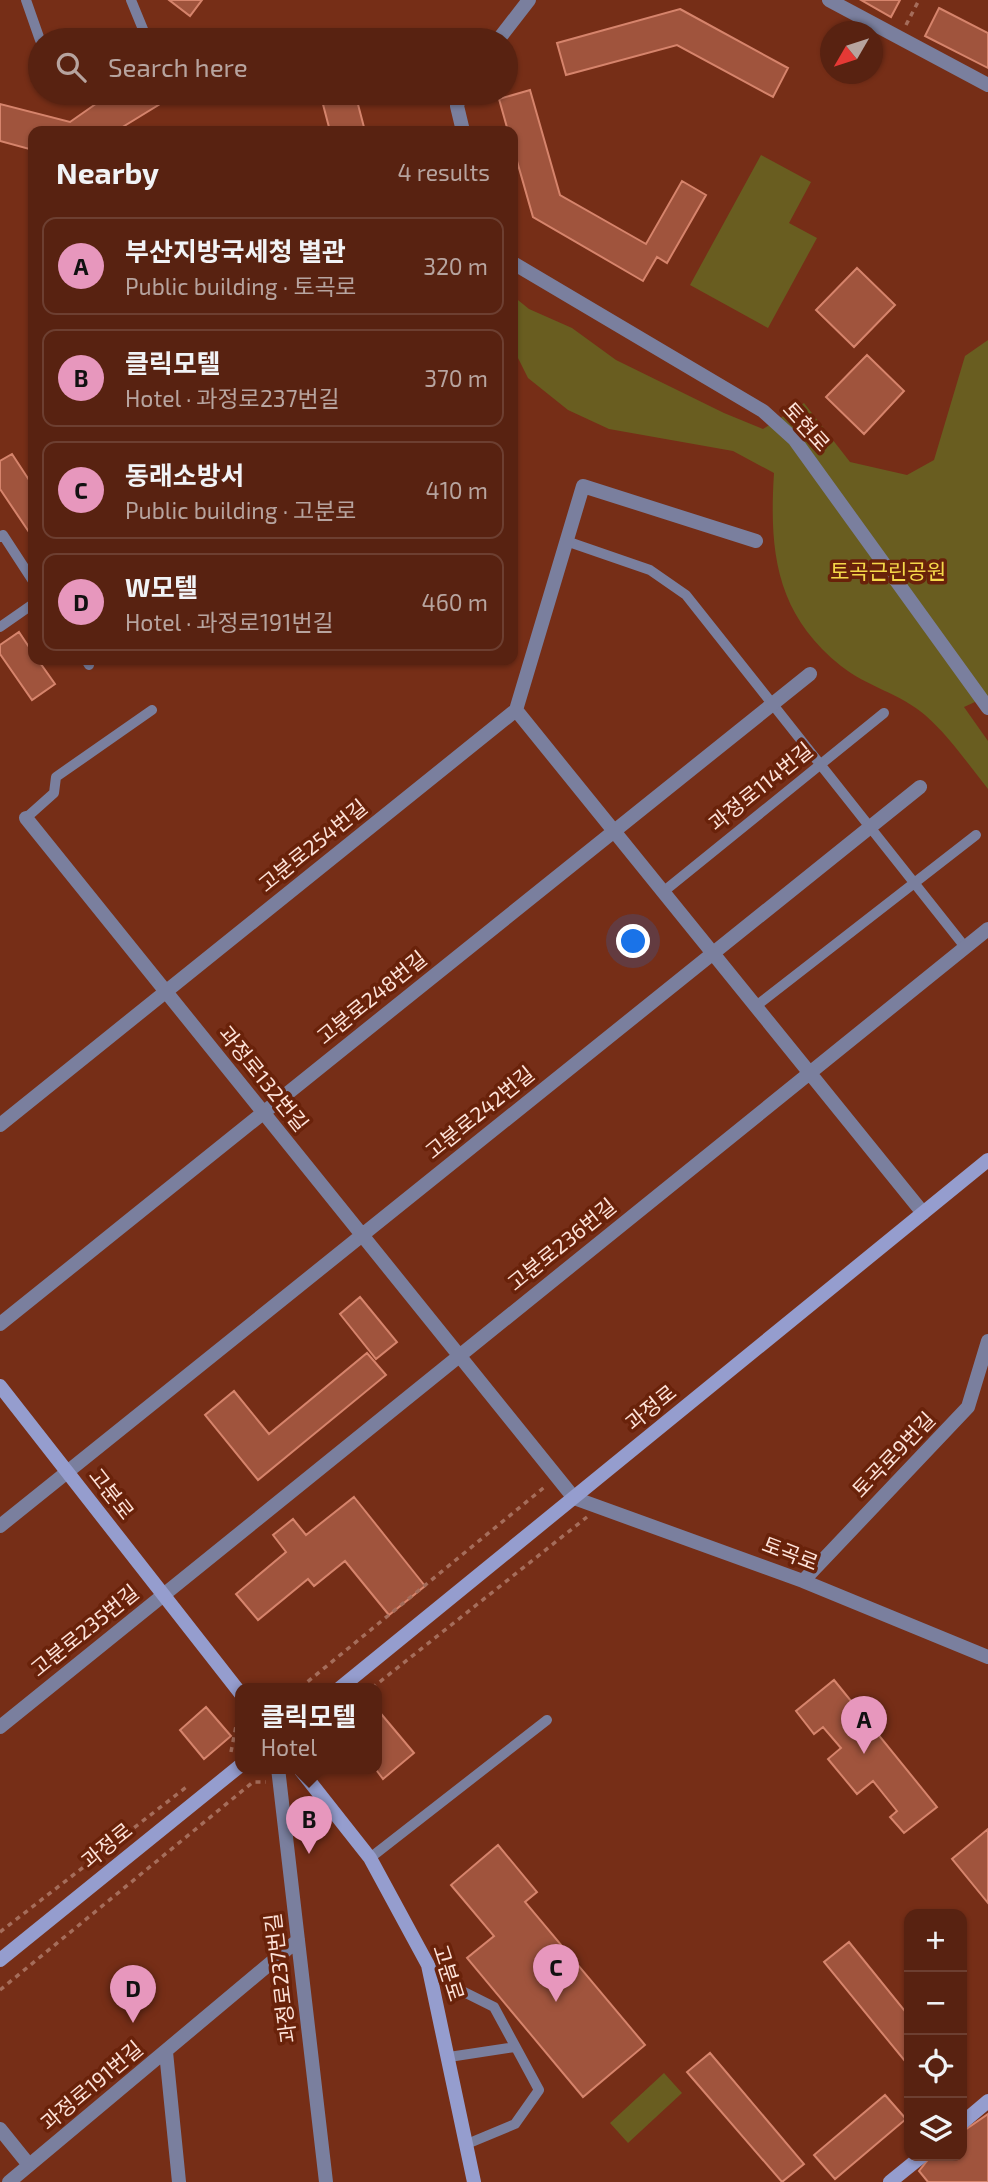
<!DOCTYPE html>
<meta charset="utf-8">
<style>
:root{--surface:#582211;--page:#612f1f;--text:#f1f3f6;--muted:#b7a49f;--line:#6d3f31;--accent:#e797bd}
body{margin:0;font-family:"Exo 2","Noto Sans KR",sans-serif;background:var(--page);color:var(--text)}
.controls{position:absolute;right:21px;bottom:21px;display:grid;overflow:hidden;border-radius:14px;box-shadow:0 2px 5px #0004}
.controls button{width:63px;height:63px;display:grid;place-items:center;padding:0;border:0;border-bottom:2px solid var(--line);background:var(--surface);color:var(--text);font:35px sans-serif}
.compass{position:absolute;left:820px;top:21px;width:63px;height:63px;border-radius:50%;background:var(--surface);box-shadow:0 2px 5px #0004;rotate:231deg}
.you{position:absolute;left:634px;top:942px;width:24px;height:24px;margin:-18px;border:5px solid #fff;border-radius:50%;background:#1a73e8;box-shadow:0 0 0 10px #1a73e833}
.badge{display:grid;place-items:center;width:46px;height:46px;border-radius:50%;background:var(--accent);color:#111;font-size:23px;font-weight:700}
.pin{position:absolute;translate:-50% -58px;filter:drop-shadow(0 2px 4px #0008)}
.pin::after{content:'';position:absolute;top:37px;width:24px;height:21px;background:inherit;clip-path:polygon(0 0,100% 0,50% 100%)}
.popup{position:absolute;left:235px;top:1683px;width:147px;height:91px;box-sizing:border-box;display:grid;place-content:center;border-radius:14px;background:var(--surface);filter:drop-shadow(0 2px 5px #0005);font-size:23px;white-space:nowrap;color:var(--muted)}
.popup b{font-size:26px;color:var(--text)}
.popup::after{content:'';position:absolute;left:50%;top:100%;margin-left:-14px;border:14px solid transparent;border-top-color:var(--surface)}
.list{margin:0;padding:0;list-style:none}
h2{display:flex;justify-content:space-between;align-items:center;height:91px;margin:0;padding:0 28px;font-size:30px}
h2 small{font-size:23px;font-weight:400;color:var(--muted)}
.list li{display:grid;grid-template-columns:46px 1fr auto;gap:21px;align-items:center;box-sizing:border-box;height:98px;margin:0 14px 14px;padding:0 14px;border:2px solid var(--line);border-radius:14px}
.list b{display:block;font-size:26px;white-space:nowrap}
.list p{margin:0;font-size:23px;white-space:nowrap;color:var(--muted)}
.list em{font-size:23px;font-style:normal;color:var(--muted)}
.icon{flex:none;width:38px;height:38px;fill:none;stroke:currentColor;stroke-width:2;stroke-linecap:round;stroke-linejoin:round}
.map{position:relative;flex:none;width:988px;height:2182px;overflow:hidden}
.search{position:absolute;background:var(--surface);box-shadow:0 2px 5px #0004;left:28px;top:28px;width:490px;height:77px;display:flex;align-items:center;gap:18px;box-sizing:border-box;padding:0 24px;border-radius:38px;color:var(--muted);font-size:26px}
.panel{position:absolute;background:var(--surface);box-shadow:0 2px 5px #0004;left:28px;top:126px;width:490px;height:539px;border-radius:14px}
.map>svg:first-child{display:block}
.green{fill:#695d20}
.building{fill:#a0543d;stroke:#d6846c;stroke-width:2}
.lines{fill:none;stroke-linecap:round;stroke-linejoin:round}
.path{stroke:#a56d5b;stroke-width:3.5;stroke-dasharray:5 5;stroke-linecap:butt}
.lane{stroke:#7a7f9e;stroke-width:10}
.street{stroke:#7a7f9e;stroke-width:14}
.secondary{stroke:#959dce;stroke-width:14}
.labels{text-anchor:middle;stroke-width:7;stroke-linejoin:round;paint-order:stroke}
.street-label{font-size:21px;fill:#fde2d9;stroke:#69220a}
.park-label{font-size:21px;fill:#f5d849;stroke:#69220a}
</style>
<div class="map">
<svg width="988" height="2182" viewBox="0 0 988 2182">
<rect width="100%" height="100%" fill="#762e17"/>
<path class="green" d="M 761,155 L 811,182 L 789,223 L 817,238 L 768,328 L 690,285 Z
M 513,296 L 529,309 L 572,328 L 616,360 L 724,413 L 763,429 L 804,403 L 850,462 L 907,475 L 934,460 L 965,356 L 988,340 L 988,696 L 964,707 L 988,741 L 988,789 C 968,764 949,736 925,715 C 901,694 866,686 841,666 C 776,614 769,552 774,473 L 733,451 L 609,429 L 568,410 L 528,378 L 513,348 Z
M 664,2073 L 682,2093 L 628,2143 L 610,2123 Z"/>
<path class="building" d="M 169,0 L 202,0 L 190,16 Z
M 861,0 L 900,0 L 891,17 Z
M 939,8 L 988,33 L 988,68 L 925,36 Z
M 680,9 L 788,68 L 773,97 L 677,45 L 566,75 L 557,43 Z
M 530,90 L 560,195 L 646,244 L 682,181 L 706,195 L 667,263 L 657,257 L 643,281 L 533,217 L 513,147 L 513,131 L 508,131 L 499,99 Z
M 123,93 L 178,93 L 116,131 L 33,131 L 33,150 L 0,141 L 0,104 L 70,122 L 110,94 L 115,98 Z
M 320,93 L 355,93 L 365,131 L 330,131 Z
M 857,268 L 895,305 L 854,347 L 816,310 Z
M 867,355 L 904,391 L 864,434 L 826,397 Z
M 12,454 L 33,486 L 33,538 L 0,489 L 0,461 Z
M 19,632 L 33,653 L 33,660 L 38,660 L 55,684 L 32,700 L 0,654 L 0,645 Z
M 360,1297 L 397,1342 L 376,1359 L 340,1314 Z
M 367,1353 L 386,1375 L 258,1480 L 205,1415 L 234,1391 L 269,1434 Z
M 354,1497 L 425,1586 L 389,1615 L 345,1561 L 314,1586 L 308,1579 L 258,1620 L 236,1594 L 286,1552 L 273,1535 L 293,1519 L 306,1535 Z
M 834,1680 L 937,1807 L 904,1833 L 890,1817 L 897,1811 L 873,1781 L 857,1794 L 828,1759 L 841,1748 L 823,1727 L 814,1734 L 796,1711 Z
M 206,1707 L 231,1736 L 204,1759 L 180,1730 Z
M 377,1709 L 414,1753 L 383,1779 L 377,1771 Z
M 988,1829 L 988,1903 L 952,1859 Z
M 498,1845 L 537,1892 L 525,1902 L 645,2045 L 583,2097 L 467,1958 L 494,1936 L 451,1885 Z
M 849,1942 L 909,2016 L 909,2066 L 824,1962 Z
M 710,2053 L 804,2164 L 782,2182 L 687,2072 Z
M 885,2095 L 906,2119 L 835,2179 L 814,2155 Z
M 988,2114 L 988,2182 L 928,2182 L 919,2171 L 931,2156 L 962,2156 L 962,2132 Z"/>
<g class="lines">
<path class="path" d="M 906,25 L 919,0
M 300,1688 L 547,1485
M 372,1688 L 587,1517
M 231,1752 L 236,1726
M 0,1932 L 189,1785
M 0,1990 L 253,1782 L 266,1782"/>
<path class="lane" d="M 26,0 L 40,40
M 131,0 L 147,39 L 142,40
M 0,537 L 3,535 L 33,581
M 566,541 L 650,570 L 686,595 L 965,947
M 0,627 L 33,604
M 86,660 L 89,665
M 26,818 L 54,793 L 56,777 L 152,710
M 663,892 L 884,713
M 756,1006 L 976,835
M 370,1858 L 547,1720
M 428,1965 L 462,1991 L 494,2007 L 539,2090 L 515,2124 L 467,2144
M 449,2057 L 515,2047"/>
<path class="street" d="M 829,0 L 988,85
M 498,40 L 529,0
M 461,93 L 457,106 L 463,131
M 513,263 L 763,411 L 794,439 L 988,708
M 516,710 L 923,1213
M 26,818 L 574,1498 L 803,1581 L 988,1657
M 0,1125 L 516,710 L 583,486 L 756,541
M 0,1324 L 810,674
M 0,1526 L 920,787
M 803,1581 L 968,1407 L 988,1341
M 0,1727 L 988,929
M 278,1768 L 326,2182
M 166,2052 L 179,2182
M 0,2129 L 29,2165
M 9,2182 L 298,1940"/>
<path class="secondary" d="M 0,1386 L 241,1694
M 340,1688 L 988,1160
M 299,1768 L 370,1858 L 428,1965 L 474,2182
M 0,1960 L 241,1765
M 962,2123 L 988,2101
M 890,2182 L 922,2156"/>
</g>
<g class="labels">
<g class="street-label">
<text transform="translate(806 427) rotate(48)" y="7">토현로</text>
<text transform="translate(761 787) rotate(-39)" y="7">과정로114번길</text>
<text transform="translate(313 846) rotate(-39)" y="7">고분로254번길</text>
<text transform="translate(372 998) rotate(-39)" y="7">고분로248번길</text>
<text transform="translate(263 1079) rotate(51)" y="7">과정로132번길</text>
<text transform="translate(480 1113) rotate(-39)" y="7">고분로242번길</text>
<text transform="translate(562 1245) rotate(-39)" y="7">고분로236번길</text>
<text transform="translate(651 1408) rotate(-39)" y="7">과정로</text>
<text transform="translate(894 1455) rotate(-46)" y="7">토곡로9번길</text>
<text transform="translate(111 1494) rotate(52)" y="7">고분로</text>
<text transform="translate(790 1554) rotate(21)" y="7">토곡로</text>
<text transform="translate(85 1631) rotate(-39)" y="7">고분로235번길</text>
<text transform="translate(107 1846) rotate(-39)" y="7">과정로</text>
<text transform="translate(448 1973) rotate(72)" y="7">고분로</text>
<text transform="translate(281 1978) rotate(-97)" y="7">과정로237번길</text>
<text transform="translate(92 2086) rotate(-40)" y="7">과정로191번길</text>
</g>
<g class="park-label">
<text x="888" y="579">토곡근린공원</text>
</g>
</g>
</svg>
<div class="controls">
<button>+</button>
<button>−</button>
<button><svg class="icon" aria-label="locate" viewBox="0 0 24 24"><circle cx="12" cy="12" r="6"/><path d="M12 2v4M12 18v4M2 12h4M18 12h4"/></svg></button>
<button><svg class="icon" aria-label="layers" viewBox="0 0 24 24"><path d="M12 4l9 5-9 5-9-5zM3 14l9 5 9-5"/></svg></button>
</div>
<svg class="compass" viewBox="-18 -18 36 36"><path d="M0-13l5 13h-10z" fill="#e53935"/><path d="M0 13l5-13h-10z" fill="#b7a49f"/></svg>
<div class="you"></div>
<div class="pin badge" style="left:864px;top:1754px">A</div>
<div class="pin badge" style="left:309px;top:1854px">B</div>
<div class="popup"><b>클릭모텔</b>Hotel</div>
<div class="pin badge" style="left:556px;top:2002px">C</div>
<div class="pin badge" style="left:133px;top:2023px">D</div>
<div class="search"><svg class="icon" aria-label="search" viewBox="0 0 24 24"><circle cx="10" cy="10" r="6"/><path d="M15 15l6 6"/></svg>Search here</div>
<section class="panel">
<h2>Nearby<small>4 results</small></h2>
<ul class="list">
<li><span class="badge">A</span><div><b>부산지방국세청 별관</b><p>Public building · 토곡로</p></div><em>320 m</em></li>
<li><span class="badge">B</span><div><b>클릭모텔</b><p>Hotel · 과정로237번길</p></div><em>370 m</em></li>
<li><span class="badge">C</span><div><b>동래소방서</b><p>Public building · 고분로</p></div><em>410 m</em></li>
<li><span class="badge">D</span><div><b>W모텔</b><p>Hotel · 과정로191번길</p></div><em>460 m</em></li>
</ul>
</section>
</div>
